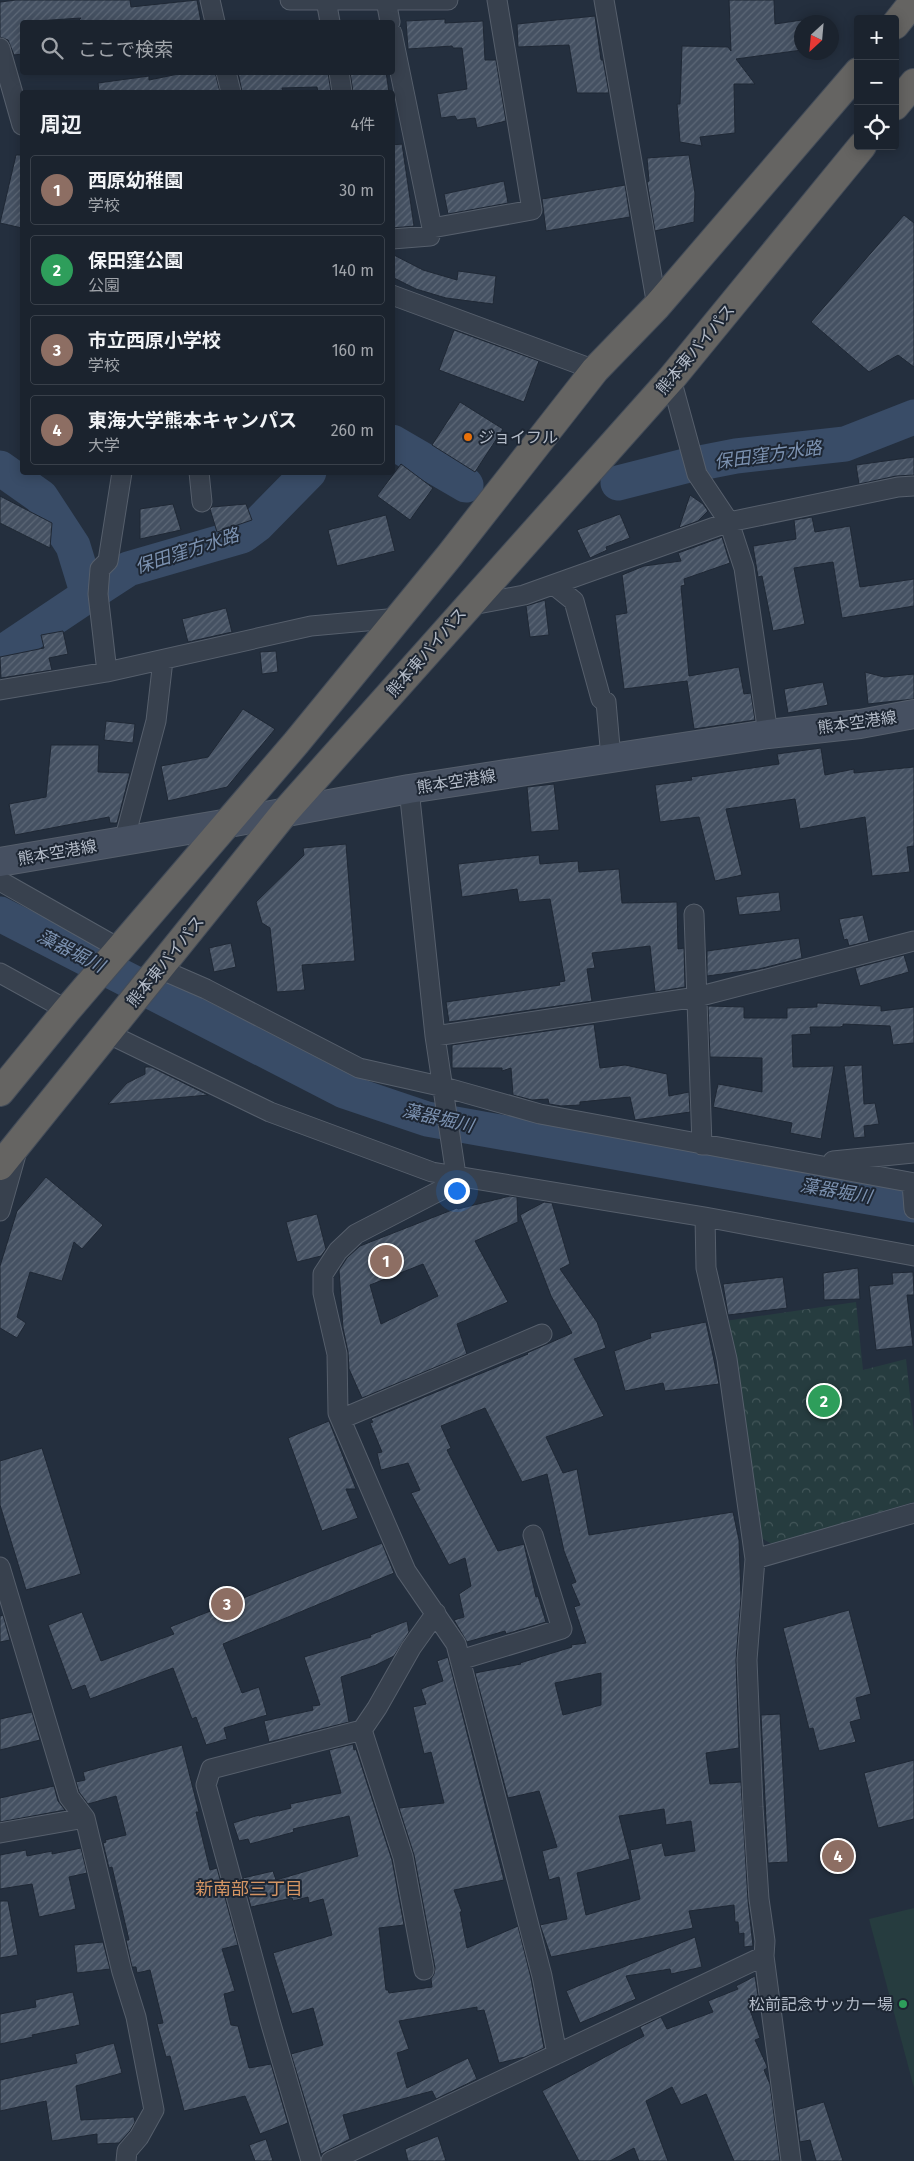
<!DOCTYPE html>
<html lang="ja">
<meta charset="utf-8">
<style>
:root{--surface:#1b232e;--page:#242b36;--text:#f1f3f6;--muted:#a0a4aa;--line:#39404a;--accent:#8ab4f8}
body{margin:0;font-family:"Fira Sans","Noto Sans JP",sans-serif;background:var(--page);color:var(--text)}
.controls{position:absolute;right:15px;top:15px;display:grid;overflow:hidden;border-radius:5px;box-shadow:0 2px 12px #0003}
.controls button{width:45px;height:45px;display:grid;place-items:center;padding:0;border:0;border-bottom:1px solid var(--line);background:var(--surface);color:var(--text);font:25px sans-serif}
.compass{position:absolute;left:794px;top:15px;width:45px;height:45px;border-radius:50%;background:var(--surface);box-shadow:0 2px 12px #0003;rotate:206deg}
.you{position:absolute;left:456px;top:1190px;width:18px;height:18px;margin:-12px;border:4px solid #fff;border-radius:50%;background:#1a73e8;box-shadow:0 0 0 8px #1a73e833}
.badge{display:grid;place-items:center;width:32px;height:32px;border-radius:50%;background:var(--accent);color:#fff;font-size:16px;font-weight:700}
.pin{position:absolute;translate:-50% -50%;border:2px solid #fff;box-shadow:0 1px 5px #0006}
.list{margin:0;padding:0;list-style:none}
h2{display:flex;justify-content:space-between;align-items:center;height:65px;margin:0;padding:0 20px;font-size:21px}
h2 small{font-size:16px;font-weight:400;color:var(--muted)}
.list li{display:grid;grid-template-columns:32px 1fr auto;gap:15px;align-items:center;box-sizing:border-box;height:70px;margin:0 10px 10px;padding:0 10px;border:1px solid var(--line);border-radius:5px}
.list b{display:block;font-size:19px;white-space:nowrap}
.list p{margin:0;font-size:16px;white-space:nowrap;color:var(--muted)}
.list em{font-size:16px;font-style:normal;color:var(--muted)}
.icon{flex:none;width:28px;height:28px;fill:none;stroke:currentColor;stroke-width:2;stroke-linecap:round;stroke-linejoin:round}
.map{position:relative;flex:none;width:914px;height:2161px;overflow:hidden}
.search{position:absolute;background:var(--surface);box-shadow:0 2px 12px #0003;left:20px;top:20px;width:375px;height:55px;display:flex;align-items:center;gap:12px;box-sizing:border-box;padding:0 18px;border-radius:5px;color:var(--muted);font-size:19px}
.panel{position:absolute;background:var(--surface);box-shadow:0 2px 12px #0003;left:20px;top:90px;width:375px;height:385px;border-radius:5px}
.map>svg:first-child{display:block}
.park{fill:url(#park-crowns)}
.pitch{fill:#263c3f}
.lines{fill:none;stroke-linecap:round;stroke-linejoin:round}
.river{stroke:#394c67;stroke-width:35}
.building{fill:url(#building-hatch);stroke:#1f2835;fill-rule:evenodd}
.minor-casing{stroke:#565f6c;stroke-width:21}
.secondary-casing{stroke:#565f6c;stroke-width:30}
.trunk-casing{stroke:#434c59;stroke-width:30}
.minor{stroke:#38414e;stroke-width:19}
.secondary{stroke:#465061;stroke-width:28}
.trunk{stroke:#656462;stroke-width:28}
.food-dot{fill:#e8710a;stroke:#1d2633;stroke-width:2}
.leisure-dot{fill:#2e9e5b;stroke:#1d2633;stroke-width:2}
.labels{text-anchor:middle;stroke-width:4;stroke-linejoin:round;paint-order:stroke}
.street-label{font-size:16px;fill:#b4bcc9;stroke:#1d2633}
.poi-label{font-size:16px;fill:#b4bcc9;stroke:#1d2633;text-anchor:start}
.water-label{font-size:18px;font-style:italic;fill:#7c92b1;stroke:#1d2633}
.neighbourhood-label{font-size:18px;fill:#d59563;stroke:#1d2633}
</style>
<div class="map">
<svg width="914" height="2161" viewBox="0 0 914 2161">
<defs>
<pattern id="park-crowns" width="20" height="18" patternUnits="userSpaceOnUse" patternTransform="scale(1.25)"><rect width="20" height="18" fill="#263c3f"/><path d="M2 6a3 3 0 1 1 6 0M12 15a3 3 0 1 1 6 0" fill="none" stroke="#435659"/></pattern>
<pattern id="building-hatch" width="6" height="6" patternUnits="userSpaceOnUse" patternTransform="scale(1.25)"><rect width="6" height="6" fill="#455162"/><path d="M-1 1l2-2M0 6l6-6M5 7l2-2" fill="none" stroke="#5d6877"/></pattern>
</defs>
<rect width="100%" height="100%" fill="#242f3e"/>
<path class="park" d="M 856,1302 L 863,1370 L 906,1359 L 914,1432 L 914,1502 L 772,1544 L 759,1537 L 725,1321 Z"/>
<path class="pitch" d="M 914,1908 L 914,2088 L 869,1919 Z"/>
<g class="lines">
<path class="river" d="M 392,442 L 466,485
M 0,468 L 41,497 L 73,546 L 88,595 L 128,569 L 242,536 L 257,525 L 309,472
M 618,483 L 685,466 L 736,456 L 845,444 L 914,417
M 0,654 L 88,595
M 0,914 L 344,1091 L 427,1119 L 914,1205"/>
</g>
<path class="building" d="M 16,0 L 130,0 L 131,7 L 197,0 L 201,22 L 77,22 L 81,18 L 22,22 L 22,54 L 14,55 L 8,40 L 0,37 L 0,2 Z
M 729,0 L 774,0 L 775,24 L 802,20 L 802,50 L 736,59 L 755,84 L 734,84 L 735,133 L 700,137 L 702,146 L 680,142 L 677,104 L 680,104 L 682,46 L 728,47 L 731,51 Z
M 595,16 L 601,60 L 603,60 L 609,93 L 577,93 L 569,45 L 518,47 L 517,24 Z
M 445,19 L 445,23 L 483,21 L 485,60 L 496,60 L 506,121 L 477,128 L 475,118 L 457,120 L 455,116 L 441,118 L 437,94 L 467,89 L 462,48 L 453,48 L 452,46 L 408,49 L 406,21 Z
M 188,72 L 215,72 L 220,92 L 99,92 L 98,83 L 149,76 L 149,80 Z
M 238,72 L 328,72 L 331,92 L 318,92 L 317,87 L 282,88 L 283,92 L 242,92 Z
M 350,72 L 386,72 L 389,92 L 353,92 Z
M 402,144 L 414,226 L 392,228 L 392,145 Z
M 16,155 L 22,155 L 22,228 L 0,223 Z
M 689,155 L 695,193 L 694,222 L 655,231 L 647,182 L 649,181 L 647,158 Z
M 504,181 L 508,203 L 448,214 L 444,194 Z
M 625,185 L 630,217 L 546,231 L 542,199 Z
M 904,215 L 914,223 L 914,367 L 898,355 L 869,372 L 811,322 Z
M 392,254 L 423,270 L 457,280 L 458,271 L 496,276 L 493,304 L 446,298 L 416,289 L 392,277 Z
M 454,330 L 539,361 L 524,402 L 439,370 Z
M 460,402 L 503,429 L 475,472 L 432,445 Z
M 914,457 L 914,475 L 896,476 L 859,484 L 856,465 Z
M 401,464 L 433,488 L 410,520 L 377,496 Z
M 690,495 L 703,504 L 708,511 L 698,521 L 679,528 Z
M 0,496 L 52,523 L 50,548 L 0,523 Z
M 173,504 L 181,530 L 140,539 L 140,509 Z
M 246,504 L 252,520 L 217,532 L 210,509 L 212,507 Z
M 620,514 L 630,538 L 606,547 L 607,550 L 590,558 L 577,530 Z
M 386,515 L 395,551 L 337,566 L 328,530 Z
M 812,517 L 815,532 L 850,526 L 860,587 L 914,579 L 914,606 L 842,618 L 833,562 L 794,568 L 805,624 L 773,631 L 762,576 L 758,577 L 753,546 L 796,539 L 794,520 Z
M 722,537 L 730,563 L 684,579 L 685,585 L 681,586 L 689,676 L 739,667 L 744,694 L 751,693 L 755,720 L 694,729 L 687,681 L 624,689 L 615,615 L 627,613 L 622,575 L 644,566 L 681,561 L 678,553 Z
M 545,600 L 549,635 L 530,637 L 526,606 Z
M 226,608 L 232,632 L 188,642 L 182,619 Z
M 63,631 L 68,654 L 49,658 L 52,670 L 1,678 L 0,657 L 44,648 L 41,635 Z
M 276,651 L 278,672 L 262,674 L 260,652 Z
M 865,672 L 884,677 L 914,674 L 914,699 L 868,704 Z
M 823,682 L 828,705 L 788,713 L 784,689 Z
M 243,709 L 275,729 L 227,787 L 168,801 L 161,766 L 208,757 Z
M 106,721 L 135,724 L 133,743 L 104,740 Z
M 51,745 L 99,745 L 98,772 L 130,773 L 117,823 L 110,823 L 109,817 L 15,835 L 9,804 L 46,797 Z
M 821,748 L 825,775 L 854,769 L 854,773 L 914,767 L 914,846 L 907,847 L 910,872 L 872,876 L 865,817 L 800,829 L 795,799 L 726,809 L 742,875 L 715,881 L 699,817 L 660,822 L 655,785 L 692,780 L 691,777 L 779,764 L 777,754 Z
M 554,784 L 559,830 L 531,832 L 527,787 Z
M 346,844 L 355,961 L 302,965 L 305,990 L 277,992 L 270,928 L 262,923 L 256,902 L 304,855 L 303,848 Z
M 539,855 L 540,864 L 578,861 L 579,872 L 619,869 L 622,903 L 677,902 L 678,949 L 684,948 L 685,987 L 655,992 L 650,946 L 592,953 L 595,968 L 587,969 L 592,1001 L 449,1022 L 446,1002 L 560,985 L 559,982 L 565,981 L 550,899 L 519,902 L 517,889 L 462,897 L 458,864 Z
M 779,892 L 781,911 L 739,915 L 736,897 Z
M 863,915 L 869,941 L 849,946 L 847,939 L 844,940 L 839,919 Z
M 799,938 L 802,958 L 759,969 L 707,976 L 707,951 Z
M 231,943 L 236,967 L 214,972 L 209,948 Z
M 904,955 L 909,972 L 860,986 L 855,968 Z
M 817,1003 L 881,1006 L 881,1011 L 914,1007 L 914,1043 L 893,1045 L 890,1026 L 843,1024 L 843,1026 L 840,1027 L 810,1027 L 811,1034 L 792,1035 L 793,1067 L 834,1066 L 821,1139 L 790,1133 L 792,1123 L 713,1107 L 718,1084 L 762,1092 L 762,1058 L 710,1057 L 708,1006 L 744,1007 L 744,1018 L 787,1018 L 787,1008 L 817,1007 Z
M 594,1024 L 600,1068 L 625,1065 L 667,1074 L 669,1096 L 689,1092 L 690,1112 L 635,1120 L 630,1097 L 580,1102 L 580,1105 L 561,1106 L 549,1104 L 548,1099 L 532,1100 L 513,1095 L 511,1068 L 502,1071 L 502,1068 L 452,1068 L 452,1045 Z
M 862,1065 L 864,1104 L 875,1103 L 879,1124 L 864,1126 L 865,1137 L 854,1138 L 844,1066 Z
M 145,1067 L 151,1067 L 208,1095 L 108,1104 L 127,1083 L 145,1074 Z
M 46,1177 L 103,1225 L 82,1249 L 74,1242 L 62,1281 L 30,1272 L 17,1317 L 26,1323 L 17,1338 L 0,1328 L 0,1266 L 17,1211 Z
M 510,1196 L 517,1197 L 518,1222 L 475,1241 L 508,1302 L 457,1324 L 467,1354 L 362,1398 L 349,1369 L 348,1352 L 343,1328 L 339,1270 L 347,1258 L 360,1246 L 457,1208 L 458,1209 ZM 423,1264 L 438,1296 L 381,1324 L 370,1285 Z
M 544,1202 L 552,1203 L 570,1264 L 560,1269 L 597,1322 L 606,1348 L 574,1359 L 604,1416 L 546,1437 L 563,1473 L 577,1469 L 589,1535 L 733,1512 L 739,1540 L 741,1598 L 736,1660 L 739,1748 L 706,1753 L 710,1784 L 741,1782 L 748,1900 L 753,1946 L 744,1947 L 744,1933 L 739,1934 L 738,1922 L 735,1922 L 734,1905 L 689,1911 L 693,1928 L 551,1957 L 540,1925 L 567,1919 L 559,1877 L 549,1880 L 542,1851 L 557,1847 L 539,1791 L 508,1798 L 475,1673 L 521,1664 L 520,1663 L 572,1647 L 571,1645 L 586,1643 L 574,1607 L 580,1605 L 571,1584 L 576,1582 L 564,1551 L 547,1474 L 522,1482 L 485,1408 L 441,1426 L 451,1448 L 447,1450 L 498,1551 L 524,1544 L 536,1597 L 538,1596 L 546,1622 L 506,1634 L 505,1631 L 467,1642 L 454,1620 L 464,1617 L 459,1594 L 471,1586 L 465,1558 L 449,1565 L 411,1493 L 420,1490 L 408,1463 L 381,1470 L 377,1453 L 382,1452 L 370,1423 L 373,1422 L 371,1419 L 528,1354 L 527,1353 L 572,1333 L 551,1296 L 520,1215 ZM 601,1673 L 601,1705 L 563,1715 L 555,1683 ZM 664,1809 L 666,1825 L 691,1821 L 695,1851 L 665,1856 L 662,1843 L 630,1850 L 640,1899 L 586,1915 L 577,1873 L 630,1859 L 619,1816 Z
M 317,1214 L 326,1249 L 321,1256 L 297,1262 L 286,1222 Z
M 858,1268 L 860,1299 L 824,1300 L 823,1273 Z
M 913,1272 L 914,1295 L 907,1295 L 913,1346 L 876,1350 L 869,1286 L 893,1284 L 892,1273 Z
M 783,1277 L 787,1308 L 728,1315 L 723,1284 Z
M 706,1322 L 719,1384 L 665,1391 L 663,1383 L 625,1391 L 614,1351 L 651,1338 L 650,1333 Z
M 329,1421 L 356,1489 L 346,1489 L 358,1518 L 322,1531 L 288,1438 Z
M 42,1448 L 81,1574 L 26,1590 L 0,1505 L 0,1461 Z
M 382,1543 L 394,1573 L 223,1644 L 242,1693 L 259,1687 L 267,1715 L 224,1728 L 227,1739 L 206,1745 L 196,1717 L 192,1719 L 173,1668 L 90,1699 L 85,1685 L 72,1690 L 48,1625 L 82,1612 L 101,1661 L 174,1634 L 170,1627 Z
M 849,1610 L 871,1694 L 856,1698 L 861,1719 L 850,1722 L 856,1742 L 819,1751 L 813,1728 L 809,1729 L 783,1628 Z
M 3,1615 L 10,1640 L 0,1642 L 0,1616 Z
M 407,1621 L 409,1632 L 394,1656 L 376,1665 L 341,1677 L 349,1722 L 269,1742 L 264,1721 L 313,1710 L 312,1706 L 320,1705 L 304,1657 L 371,1637 L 370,1635 Z
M 448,1657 L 504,1880 L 454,1890 L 462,1912 L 460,1912 L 467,1948 L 518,1926 L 531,1978 L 544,2048 L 525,2057 L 499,2063 L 484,2010 L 477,2011 L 477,2007 L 399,2021 L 409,2049 L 397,2053 L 407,2088 L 468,2058 L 477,2079 L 436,2099 L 432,2091 L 343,2115 L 350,2139 L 321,2154 L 291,2054 L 323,2045 L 313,2008 L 292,2014 L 273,1953 L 332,1935 L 323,1899 L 309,1903 L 308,1897 L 293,1901 L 292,1898 L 251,1907 L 243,1878 L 273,1871 L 276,1880 L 358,1856 L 349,1816 L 293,1829 L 294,1832 L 250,1844 L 248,1839 L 239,1841 L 233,1823 L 259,1815 L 259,1816 L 291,1808 L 290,1804 L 341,1793 L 329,1750 L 353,1744 L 354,1750 L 356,1749 L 392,1860 L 404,1925 L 379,1928 L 386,1990 L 388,1990 L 389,1993 L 432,1987 L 431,1979 L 434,1974 L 435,1968 L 414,1855 L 399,1808 L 444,1803 L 431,1752 L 424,1754 L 413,1707 L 426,1704 L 421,1689 L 443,1681 L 437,1661 Z
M 32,1712 L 40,1740 L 0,1750 L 0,1719 Z
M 780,1714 L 788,1862 L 768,1863 L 761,1715 Z
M 182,1745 L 199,1812 L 196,1812 L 210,1870 L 217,1868 L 238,1945 L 222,1949 L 235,1991 L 224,1994 L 231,2025 L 238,2026 L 249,2068 L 271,2064 L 288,2123 L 260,2134 L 245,2096 L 184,2111 L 170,2056 L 166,2057 L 157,2024 L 163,2023 L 150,1970 L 137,1973 L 136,1967 L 132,1967 L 126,1940 L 129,1940 L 112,1867 L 109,1868 L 103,1843 L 106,1842 L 105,1840 L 126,1835 L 116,1796 L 88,1804 L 79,1792 L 76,1782 L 85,1780 L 83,1772 Z
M 914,1760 L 914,1819 L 878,1828 L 864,1773 Z
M 54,1786 L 58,1801 L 65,1810 L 0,1822 L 0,1798 Z
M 81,1848 L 87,1873 L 69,1877 L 76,1909 L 39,1917 L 32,1884 L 0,1889 L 0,1855 L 26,1850 L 27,1856 L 52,1851 L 52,1854 Z
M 0,1901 L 8,1901 L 18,1955 L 0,1958 Z
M 695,1937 L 702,1967 L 671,1974 L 670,1969 L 626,1976 L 636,1999 L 580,2023 L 566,1991 Z
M 103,1942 L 110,1969 L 77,1973 L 74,1945 Z
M 755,1976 L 759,2002 L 749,2007 L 760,2038 L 755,2040 L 767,2066 L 767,2068 L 764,2070 L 770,2084 L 780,2161 L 734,2161 L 706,2094 L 681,2105 L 672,2087 L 646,2101 L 668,2161 L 639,2161 L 634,2148 L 610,2161 L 579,2161 L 542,2091 L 644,2036 L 640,2027 L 661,2017 L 667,2029 L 713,2012 L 708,2001 L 738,1989 L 736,1986 Z
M 73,1992 L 80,2025 L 32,2035 L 33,2037 L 0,2044 L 0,2014 L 36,2007 L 35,2000 Z
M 114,2043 L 122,2073 L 76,2086 L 81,2120 L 134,2117 L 135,2122 L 130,2131 L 119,2143 L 97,2144 L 97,2134 L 52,2141 L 46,2101 L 0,2111 L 0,2080 L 77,2063 L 75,2054 Z
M 824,2102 L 843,2161 L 816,2161 L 810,2140 L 800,2142 L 796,2110 Z
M 438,2136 L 446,2161 L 408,2161 L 405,2149 Z
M 266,2139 L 273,2161 L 255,2161 L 249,2145 Z"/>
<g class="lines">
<g class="minor-casing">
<path id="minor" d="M 210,0 L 215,22
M 290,0 L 448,0
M 326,0 L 330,22
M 386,0 L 390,22
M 604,0 L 657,306
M 392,33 L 432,228 L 430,236 L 392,239
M 0,48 L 22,125
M 226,72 L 231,92
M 339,72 L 342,92
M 432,228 L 532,210 L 497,0
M 392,295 L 595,370
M 671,379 L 697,474 L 729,522 L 744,568 L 768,734
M 199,472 L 202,502
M 554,585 L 574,601 L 601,699 L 606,702 L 611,758
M 467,606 L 524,595 L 729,522 L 898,487 L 914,486
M 107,672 L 98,594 L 100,569 L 108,561 L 122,472
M 0,690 L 107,672 L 311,626 L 399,618
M 409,789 L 435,1036 L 456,1175
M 124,841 L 156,721 L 163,660
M 0,881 L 120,949
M 694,914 L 702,1145
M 160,969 L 206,989 L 359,1068 L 444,1087 L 540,1114 L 914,1183
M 0,973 L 67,1010
M 107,1033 L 270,1112 L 432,1172 L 705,1217 L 914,1256
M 435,1036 L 697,997 L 914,941
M 833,1161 L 914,1153
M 446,1174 L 443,1189 L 356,1234 L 338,1251 L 323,1274 L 323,1293 L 337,1354 L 338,1413 L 406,1571 L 456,1644 L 542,1976 L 557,2054
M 912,1183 L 914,1209
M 0,1211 L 17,1151
M 705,1217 L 706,1268 L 727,1359 L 755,1559 L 747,1660 L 753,1807 L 759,1899 L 765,1941 L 764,1956 L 791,2161
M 341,1419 L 542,1334
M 755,1559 L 914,1513
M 0,1567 L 69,1797 L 85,1818 L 122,1972 L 136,2017 L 154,2110 L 139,2137 L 127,2151 L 126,2161
M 460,1660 L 562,1629 L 533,1535
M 362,1730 L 403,1857 L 424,1970
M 0,1833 L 85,1818
M 311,2161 L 270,2021 L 206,1785 L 211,1769 L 362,1730 L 377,1708 L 411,1648 L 436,1613
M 331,2161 L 764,1956"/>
</g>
<g class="secondary-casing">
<path id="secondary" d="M 0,862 L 229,823 L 409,789 L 768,734 L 860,724 L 914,714"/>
</g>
<g class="trunk-casing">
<path id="trunk" d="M 895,25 L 914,1
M 895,106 L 914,83
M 0,1092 L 67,1010 L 296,743 L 450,555 L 595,370 L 657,306 L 858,72
M 0,1166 L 285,812 L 671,379 L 862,146"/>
</g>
<use href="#minor" class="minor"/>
<use href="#secondary" class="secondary"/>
<use href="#trunk" class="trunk"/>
</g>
<circle class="food-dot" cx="468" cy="437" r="5"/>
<circle class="leisure-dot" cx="903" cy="2004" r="5"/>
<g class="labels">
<g class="street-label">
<text transform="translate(695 349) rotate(-50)" y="6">熊本東バイパス</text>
<text transform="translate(426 652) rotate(-49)" y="6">熊本東バイパス</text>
<text transform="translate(857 722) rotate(-8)" y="6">熊本空港線</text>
<text transform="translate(456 781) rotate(-9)" y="6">熊本空港線</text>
<text transform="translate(57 852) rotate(-10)" y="6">熊本空港線</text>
<text transform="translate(165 961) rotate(-51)" y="6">熊本東バイパス</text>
</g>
<g class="poi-label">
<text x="478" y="443">ジョイフル</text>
<text x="893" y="2010" text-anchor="end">松前記念サッカー場</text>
</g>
<g class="water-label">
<text transform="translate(768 455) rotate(-8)" y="6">保田窪方水路</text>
<text transform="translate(187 551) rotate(-18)" y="6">保田窪方水路</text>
<text transform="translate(71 951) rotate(27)" y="6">藻器堀川</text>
<text transform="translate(438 1118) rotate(13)" y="6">藻器堀川</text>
<text transform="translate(836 1191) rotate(10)" y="6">藻器堀川</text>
</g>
<g class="neighbourhood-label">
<text x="249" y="1895">新南部三丁目</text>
</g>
</g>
</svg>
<div class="controls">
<button>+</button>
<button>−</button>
<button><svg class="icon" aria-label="locate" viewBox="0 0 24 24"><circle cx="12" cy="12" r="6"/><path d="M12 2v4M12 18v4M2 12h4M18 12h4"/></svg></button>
</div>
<svg class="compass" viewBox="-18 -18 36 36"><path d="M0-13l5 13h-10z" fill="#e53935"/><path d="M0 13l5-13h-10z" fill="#a0a4aa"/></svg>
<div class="you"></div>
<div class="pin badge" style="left:386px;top:1261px;background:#8d6e63">1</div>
<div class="pin badge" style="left:824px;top:1401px;background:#2e9e5b">2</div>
<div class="pin badge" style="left:227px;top:1604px;background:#8d6e63">3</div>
<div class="pin badge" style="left:838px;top:1856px;background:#8d6e63">4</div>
<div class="search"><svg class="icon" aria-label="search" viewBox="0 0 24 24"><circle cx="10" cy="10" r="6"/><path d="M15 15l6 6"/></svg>ここで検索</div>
<section class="panel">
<h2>周辺<small>4件</small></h2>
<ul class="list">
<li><span class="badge" style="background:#8d6e63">1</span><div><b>西原幼稚園</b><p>学校</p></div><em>30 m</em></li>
<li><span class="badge" style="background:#2e9e5b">2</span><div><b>保田窪公園</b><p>公園</p></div><em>140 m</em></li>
<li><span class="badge" style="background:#8d6e63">3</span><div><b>市立西原小学校</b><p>学校</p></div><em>160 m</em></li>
<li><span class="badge" style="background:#8d6e63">4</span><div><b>東海大学熊本キャンパス</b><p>大学</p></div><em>260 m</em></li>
</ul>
</section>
</div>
